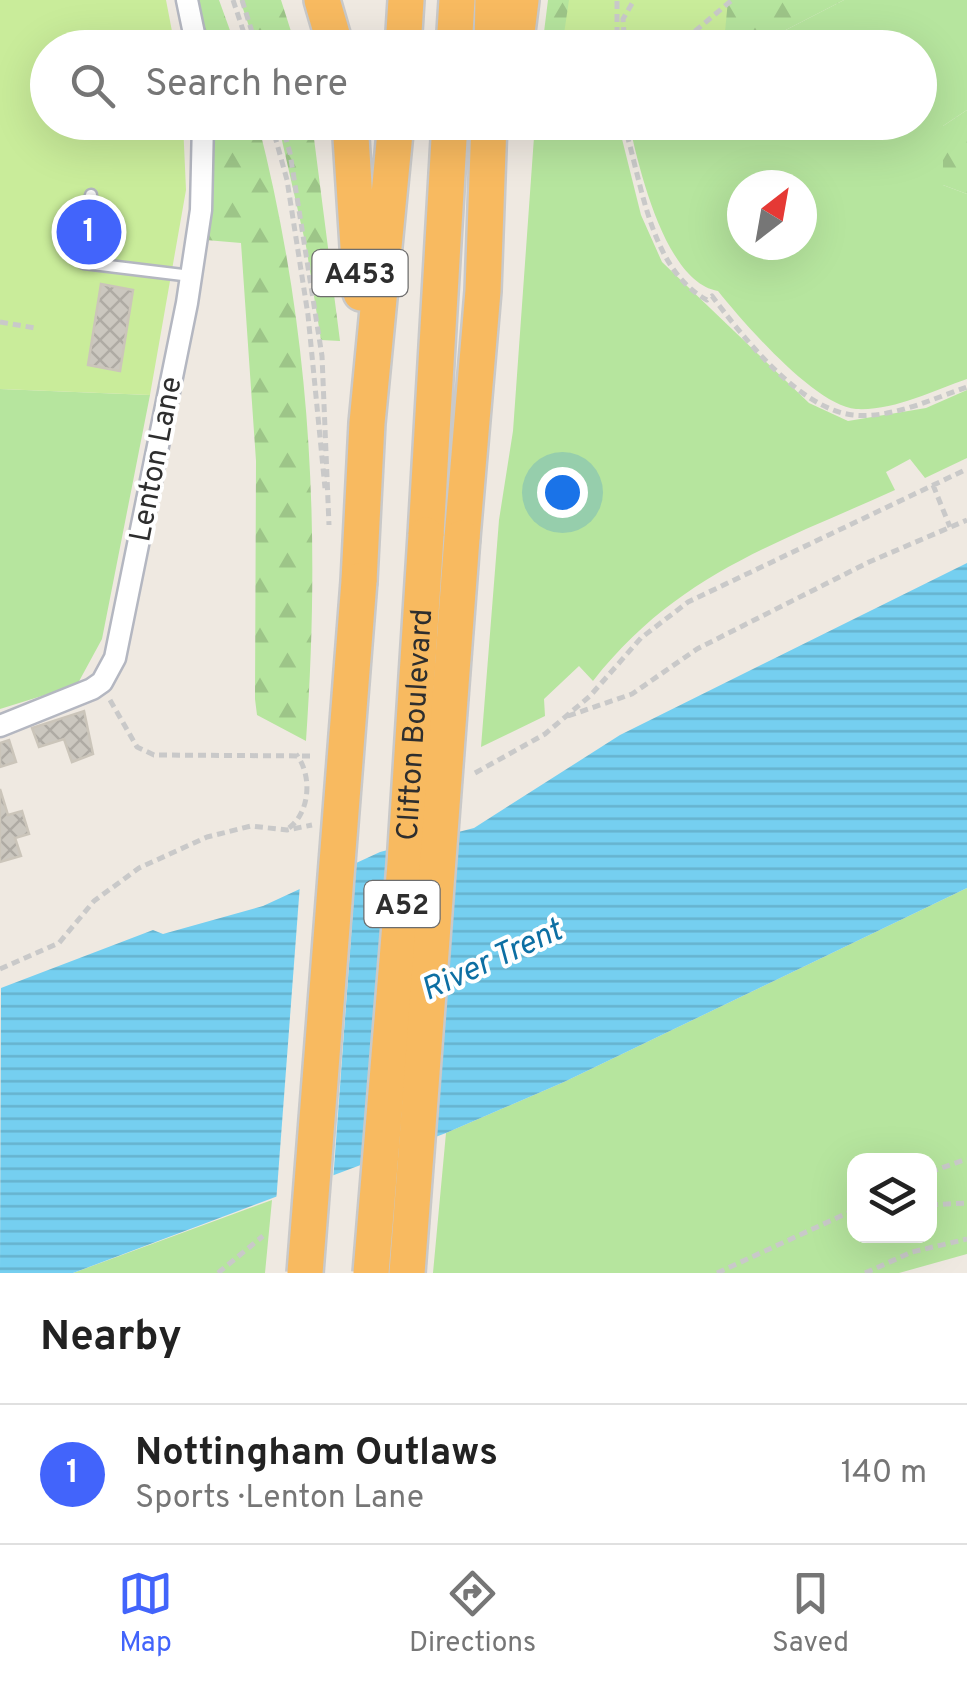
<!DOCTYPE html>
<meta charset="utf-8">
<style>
:root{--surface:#fff;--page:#f6f6f6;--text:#222;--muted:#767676;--line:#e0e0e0;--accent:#4264fb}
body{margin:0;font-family:Overpass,sans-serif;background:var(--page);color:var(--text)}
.controls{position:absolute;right:30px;bottom:30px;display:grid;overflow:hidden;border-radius:20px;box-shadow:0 10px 40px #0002}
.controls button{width:90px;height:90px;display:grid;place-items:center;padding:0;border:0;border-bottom:2px solid var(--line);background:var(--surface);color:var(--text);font:50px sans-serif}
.compass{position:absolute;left:727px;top:170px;width:90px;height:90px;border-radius:50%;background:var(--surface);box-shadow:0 10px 40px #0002;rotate:31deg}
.you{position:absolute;left:562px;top:492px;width:35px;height:35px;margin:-25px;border:8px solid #fff;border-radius:50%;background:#1a73e8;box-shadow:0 0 0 15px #1a73e833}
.badge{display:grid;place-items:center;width:65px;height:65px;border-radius:50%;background:var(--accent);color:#fff;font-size:32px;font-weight:700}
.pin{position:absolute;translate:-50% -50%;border:5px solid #fff;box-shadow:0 2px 10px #0006}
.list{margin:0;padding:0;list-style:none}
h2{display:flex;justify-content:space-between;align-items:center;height:130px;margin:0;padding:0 40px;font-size:42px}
h2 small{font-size:32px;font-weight:400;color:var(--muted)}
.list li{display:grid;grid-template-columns:65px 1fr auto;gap:30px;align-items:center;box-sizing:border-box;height:140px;padding:0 40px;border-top:2px solid var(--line)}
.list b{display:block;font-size:38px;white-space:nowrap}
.list p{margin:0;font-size:32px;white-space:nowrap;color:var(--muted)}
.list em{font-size:32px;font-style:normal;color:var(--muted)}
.icon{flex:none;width:55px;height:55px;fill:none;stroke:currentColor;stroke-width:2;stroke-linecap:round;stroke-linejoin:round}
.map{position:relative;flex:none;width:967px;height:1273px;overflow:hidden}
.search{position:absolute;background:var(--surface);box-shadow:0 10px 40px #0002;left:30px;right:30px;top:30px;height:110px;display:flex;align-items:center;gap:25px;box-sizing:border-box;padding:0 35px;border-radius:55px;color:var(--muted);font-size:38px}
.sheet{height:270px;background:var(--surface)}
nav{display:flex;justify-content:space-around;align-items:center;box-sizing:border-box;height:140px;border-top:2px solid var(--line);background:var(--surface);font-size:28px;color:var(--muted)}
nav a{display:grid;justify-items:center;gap:5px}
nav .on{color:var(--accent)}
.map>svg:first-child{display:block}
.grass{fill:#b6e59e;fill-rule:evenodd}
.forest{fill:url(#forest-firs)}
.pitch{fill:#c9ec9a}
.water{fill:url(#water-rules)}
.pier{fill:#efe9e1}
.building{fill:url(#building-cross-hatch);stroke:#cbc5ba;stroke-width:2.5}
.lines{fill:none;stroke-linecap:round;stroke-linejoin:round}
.service-casing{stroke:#b4b7c1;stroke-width:15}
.minor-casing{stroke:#b4b7c1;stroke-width:25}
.trunk-casing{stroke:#c9c9c9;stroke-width:40}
.path{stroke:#c9c9c9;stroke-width:5;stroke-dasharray:8 5;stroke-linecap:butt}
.service{stroke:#fff;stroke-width:10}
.minor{stroke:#fff;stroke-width:20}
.trunk{stroke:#f8ba60;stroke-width:35}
.trunk-bridge-casing{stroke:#c9c9c9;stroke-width:40;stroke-linecap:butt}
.trunk-bridge{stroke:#f8ba60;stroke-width:35}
.labels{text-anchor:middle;stroke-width:8;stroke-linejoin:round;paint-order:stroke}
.shield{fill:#fff;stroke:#6d6d6d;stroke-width:2.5}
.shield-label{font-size:28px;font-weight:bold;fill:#2e2e2e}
.street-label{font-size:30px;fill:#2e2e2e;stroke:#fff}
.water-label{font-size:32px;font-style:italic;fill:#0d6fa3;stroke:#fff}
</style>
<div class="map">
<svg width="967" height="1273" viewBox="0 0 967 1273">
<defs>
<pattern id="forest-firs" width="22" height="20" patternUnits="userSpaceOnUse" patternTransform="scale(2.5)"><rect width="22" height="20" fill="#b6e59e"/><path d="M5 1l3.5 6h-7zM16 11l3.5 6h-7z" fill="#9dc588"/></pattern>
<pattern id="water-rules" width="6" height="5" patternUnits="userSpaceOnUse" patternTransform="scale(2.5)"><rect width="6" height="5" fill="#75cff0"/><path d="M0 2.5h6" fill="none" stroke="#66b2ce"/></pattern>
<pattern id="building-cross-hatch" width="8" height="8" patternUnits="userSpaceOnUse" patternTransform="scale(2.5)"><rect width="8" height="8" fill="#cbc7bf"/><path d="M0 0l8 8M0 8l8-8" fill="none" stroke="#afaba4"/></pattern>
</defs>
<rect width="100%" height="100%" fill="#efe9e1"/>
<path class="grass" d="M 844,0 L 967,0 L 967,110 L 943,126 L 943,185 L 967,194 L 967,379 C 932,391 894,411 856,409 C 815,406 743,322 718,291 C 665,282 639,168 629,123 L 920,122 L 920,48 L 753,47 ZM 742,185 L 802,185 L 802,245 L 742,245 Z
M 535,123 L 618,123 L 641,215 L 662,262 L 809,403 L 848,421 L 926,408 L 967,390 L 967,458 L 925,478 L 910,459 L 886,472 L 895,490 C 776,544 677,574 593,681 L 579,666 L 544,699 L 545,716 L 481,747 L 499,520 L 513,431 Z
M 0,389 L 150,395 L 102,639 L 77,685 L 0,709 Z
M 967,888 L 967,1254 L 899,1273 L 433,1273 L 446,1133 L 564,1082 ZM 854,1160 L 930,1160 L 930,1236 L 854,1236 Z
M 272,1200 L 265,1273 L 73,1273 Z"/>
<path class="forest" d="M 194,0 L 219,0 L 236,47 L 206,47 Z
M 240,0 L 281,0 L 296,47 L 256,47 Z
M 548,0 L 844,0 L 753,47 L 542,48 Z
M 967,110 L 967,194 L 943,185 L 943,126 Z
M 212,123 L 258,123 C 311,331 321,527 306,741 L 257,715 L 255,699 L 256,461 L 241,243 L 206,240 L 212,203 Z
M 278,123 L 312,123 L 340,341 L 321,340 L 306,246 Z"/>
<path class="pitch" d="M 0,0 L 166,0 L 175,47 L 48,48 L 48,122 L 183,123 L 186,190 L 150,395 L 0,389 Z
M 569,0 L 728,0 L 725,32 L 695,47 L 562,47 Z"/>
<path class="water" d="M 967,563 L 967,888 L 564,1082 L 446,1133 L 73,1273 L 0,1273 L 1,988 L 153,930 L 163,934 L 263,906 L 380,852 L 474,828 L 620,735 Z"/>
<path class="pier" d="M 357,855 L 333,1182 L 276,1203 L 300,884 Z"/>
<path class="building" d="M 101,284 L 133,290 L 120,371 L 88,365 Z
M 84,711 L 93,754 L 72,762 L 64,739 L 39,747 L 32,728 Z
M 9,740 L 16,762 L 0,767 L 0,743 Z
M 0,789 L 8,815 L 22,811 L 29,834 L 15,838 L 21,856 L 0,862 Z"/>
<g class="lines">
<g class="service-casing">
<path id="service" d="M 91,195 L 84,263 L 191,276"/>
</g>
<g class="minor-casing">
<path id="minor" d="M 187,0 L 197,48
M 0,726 L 92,689 L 102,682 L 115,658 L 187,303 L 201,210 L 203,122"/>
</g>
<g class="trunk-casing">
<path id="trunk" d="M 322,0 L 336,48
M 403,48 L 406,0
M 454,48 L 457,0
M 492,48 L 493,0
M 515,48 L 521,0
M 350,122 L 361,293
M 426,535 L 450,122
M 462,538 L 483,291 L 489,122
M 359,581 L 367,423 L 396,122"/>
</g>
<path class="path" d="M 233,0 L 249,48
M 242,0 L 257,48
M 617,48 L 617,0
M 625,48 L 623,19 L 634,0
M 675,48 L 732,0
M 271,122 L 287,180 L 308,315 L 325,488
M 281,122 L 290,153 L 322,356 L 329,525
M 623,122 C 642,179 648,268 707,300 L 712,296 C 742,336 799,409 853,415 C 891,419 932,399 967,387
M 0,322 L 35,328
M 933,485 L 950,527
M 110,700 L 137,747 L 154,755 L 315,756
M 568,716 L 632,694 L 697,649 L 869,562 L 967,520
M 475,773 L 545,734 L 590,696 L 641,638 L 688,602 L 967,469
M 289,828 C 311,811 312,774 296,754
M 0,969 L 59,943 L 94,901 L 139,868 L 207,837 L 251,826 L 287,830 L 312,825
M 930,1172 L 967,1159
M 930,1205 L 967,1203
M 218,1273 L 263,1236
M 717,1273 L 854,1210
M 865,1273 L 912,1252 L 967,1239"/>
<use href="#service" class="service"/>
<use href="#minor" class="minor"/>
<use href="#trunk" class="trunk"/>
<g class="trunk-bridge-casing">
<g id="trunk-bridge">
<path d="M 305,1273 L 359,581"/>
<path id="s1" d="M 371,1273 L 405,864 L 426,535"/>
<path d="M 407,1273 L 462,538"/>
</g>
</g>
<use href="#trunk-bridge" class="trunk-bridge"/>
</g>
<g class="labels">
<g class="shield">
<rect x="312.5" y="250" width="95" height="46" rx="8"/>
<rect x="364.5" y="881" width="75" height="46" rx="8"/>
</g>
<g class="shield-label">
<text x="360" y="283">A453</text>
<text x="402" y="914">A52</text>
</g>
<g class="street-label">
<text transform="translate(155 459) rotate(-79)" y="10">Lenton Lane</text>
<text dy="10" stroke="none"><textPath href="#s1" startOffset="550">Clifton Boulevard</textPath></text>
</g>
<g class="water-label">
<text transform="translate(491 959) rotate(-25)" y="11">River Trent</text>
</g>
</g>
</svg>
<div class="controls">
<button><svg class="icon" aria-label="layers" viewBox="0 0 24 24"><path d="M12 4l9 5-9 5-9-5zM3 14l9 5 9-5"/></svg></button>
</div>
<svg class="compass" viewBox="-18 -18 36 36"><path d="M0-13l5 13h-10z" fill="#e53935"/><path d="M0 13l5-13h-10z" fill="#767676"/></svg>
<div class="you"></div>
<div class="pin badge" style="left:89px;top:232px">1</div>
<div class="search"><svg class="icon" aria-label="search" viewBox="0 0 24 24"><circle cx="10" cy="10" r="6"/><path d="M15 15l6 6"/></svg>Search here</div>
</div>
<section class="sheet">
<h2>Nearby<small></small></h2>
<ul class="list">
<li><span class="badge">1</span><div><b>Nottingham Outlaws</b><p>Sports · Lenton Lane</p></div><em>140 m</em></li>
</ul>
</section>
<nav>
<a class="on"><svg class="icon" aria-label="map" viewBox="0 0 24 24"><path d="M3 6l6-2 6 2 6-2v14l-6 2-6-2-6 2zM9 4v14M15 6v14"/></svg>Map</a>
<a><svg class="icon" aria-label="directions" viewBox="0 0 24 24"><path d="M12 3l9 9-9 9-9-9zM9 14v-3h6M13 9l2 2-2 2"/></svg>Directions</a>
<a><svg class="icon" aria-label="saved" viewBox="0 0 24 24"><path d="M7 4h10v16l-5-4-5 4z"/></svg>Saved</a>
</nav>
